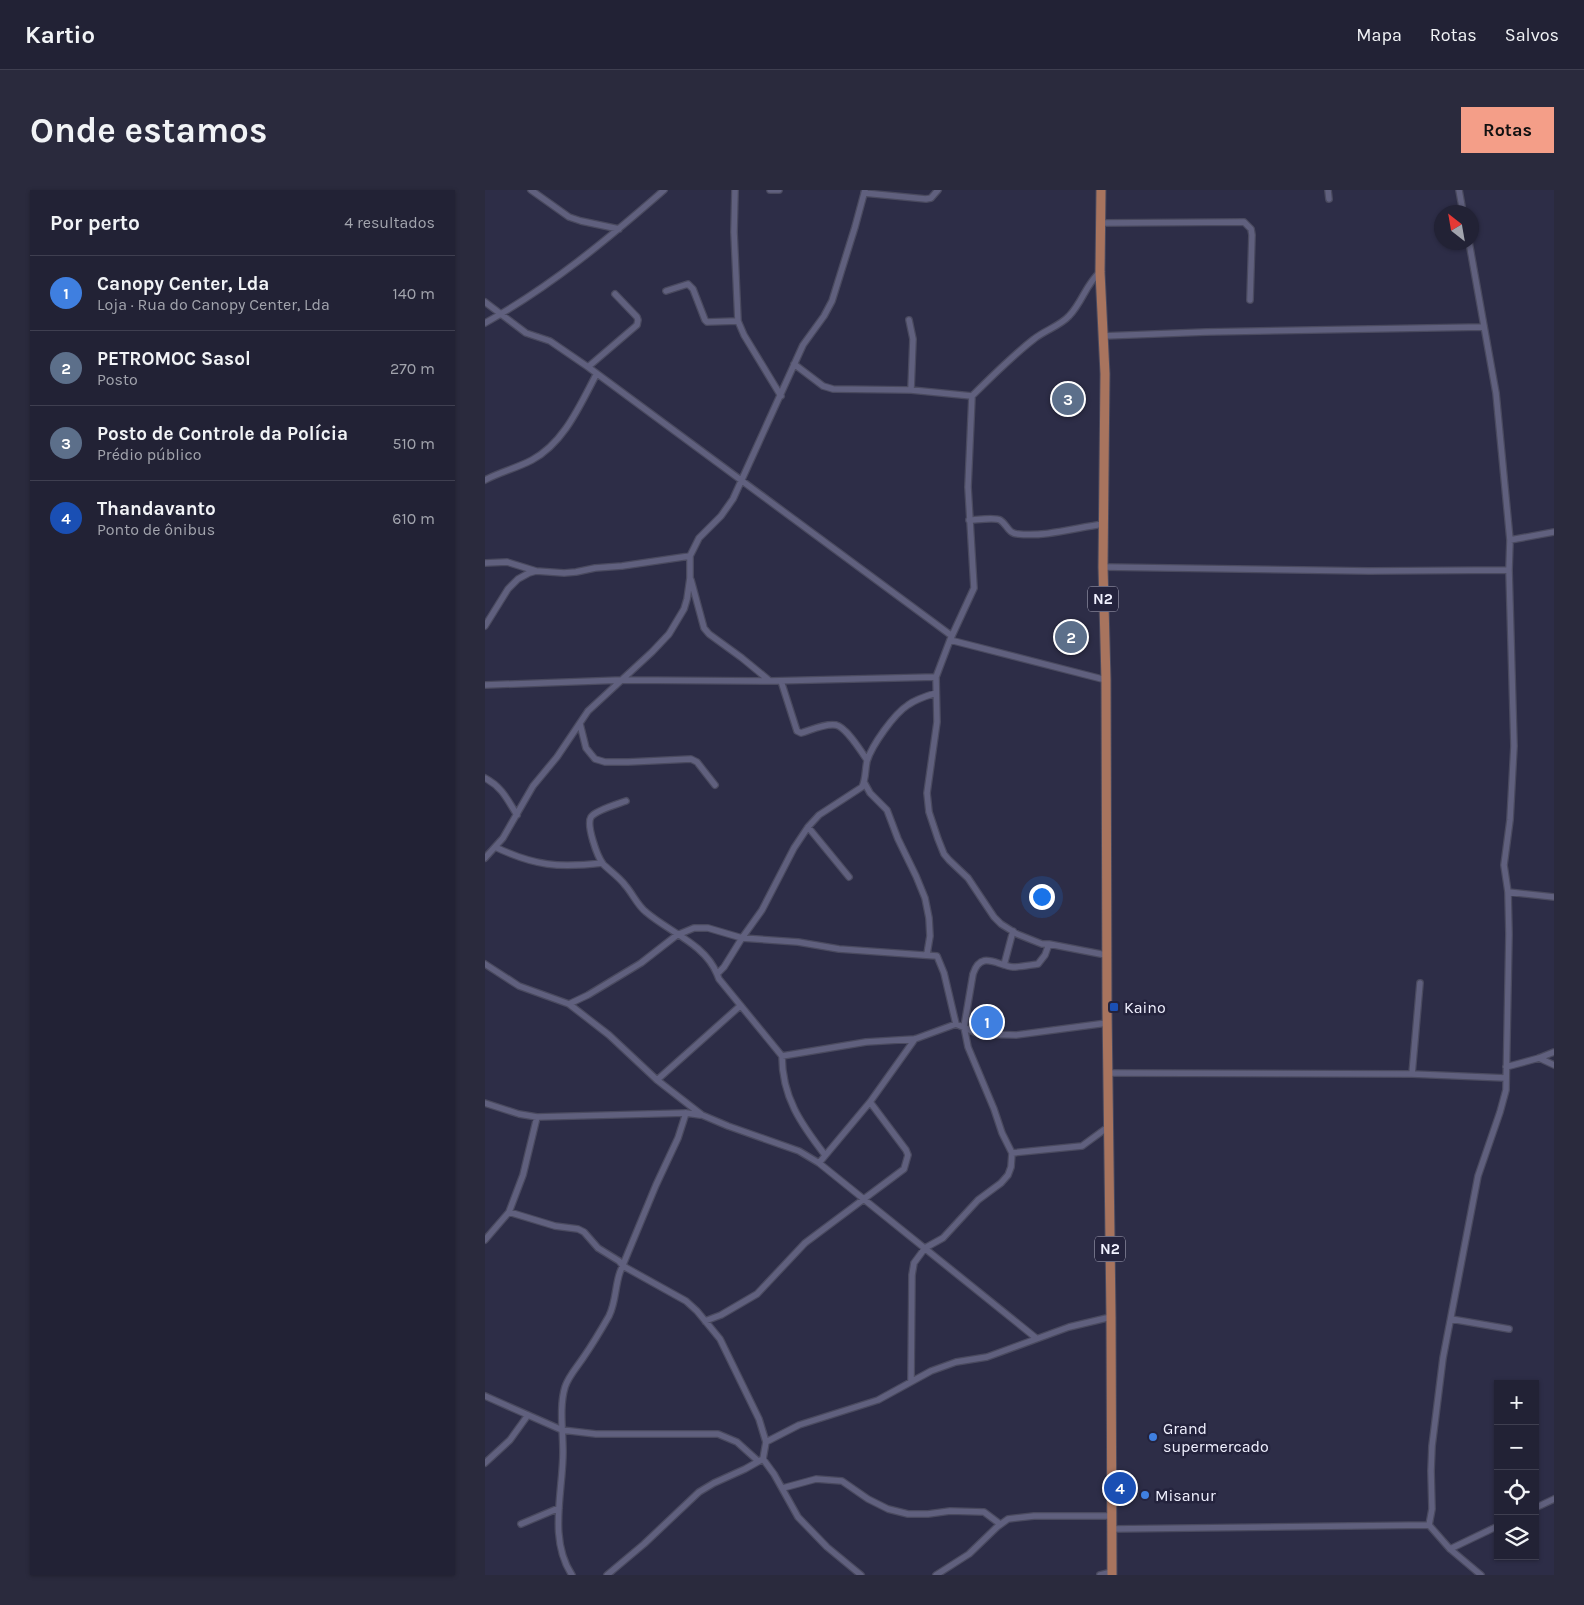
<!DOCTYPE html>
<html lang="pt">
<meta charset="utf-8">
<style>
:root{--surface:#222235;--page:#2a2a3d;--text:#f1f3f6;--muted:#a2a4ad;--line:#3f3f50;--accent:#f49e88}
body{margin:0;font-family:Karla,sans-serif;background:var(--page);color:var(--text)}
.controls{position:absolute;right:15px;bottom:15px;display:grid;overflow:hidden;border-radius:0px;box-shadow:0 1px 4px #0004}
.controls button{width:45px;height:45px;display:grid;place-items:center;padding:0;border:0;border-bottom:1px solid var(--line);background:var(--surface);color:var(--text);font:25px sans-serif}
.compass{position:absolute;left:949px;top:15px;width:45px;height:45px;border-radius:50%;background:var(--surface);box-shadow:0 1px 4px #0004;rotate:329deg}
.you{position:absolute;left:556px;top:706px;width:18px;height:18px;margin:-12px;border:4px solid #fff;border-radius:50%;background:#1a73e8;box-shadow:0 0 0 8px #1a73e833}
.badge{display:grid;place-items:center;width:32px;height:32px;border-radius:50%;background:var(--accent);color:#fff;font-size:16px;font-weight:700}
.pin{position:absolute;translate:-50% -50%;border:2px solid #fff;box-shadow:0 1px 5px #0006}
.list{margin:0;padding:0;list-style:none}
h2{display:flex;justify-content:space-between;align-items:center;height:65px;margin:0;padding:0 20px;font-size:21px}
h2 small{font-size:16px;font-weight:400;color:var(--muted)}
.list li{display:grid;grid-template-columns:32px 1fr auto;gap:15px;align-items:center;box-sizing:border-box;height:75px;padding:0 20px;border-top:1px solid var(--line)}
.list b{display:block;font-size:19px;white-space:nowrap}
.list p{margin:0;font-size:16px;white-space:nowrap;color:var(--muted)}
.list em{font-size:16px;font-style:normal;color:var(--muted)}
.icon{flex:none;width:28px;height:28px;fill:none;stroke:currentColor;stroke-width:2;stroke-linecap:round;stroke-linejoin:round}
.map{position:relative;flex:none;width:1069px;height:1385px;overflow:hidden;border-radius:0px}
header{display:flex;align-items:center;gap:30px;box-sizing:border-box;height:70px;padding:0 25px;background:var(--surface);border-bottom:1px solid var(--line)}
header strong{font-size:24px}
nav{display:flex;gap:28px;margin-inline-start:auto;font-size:18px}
.intro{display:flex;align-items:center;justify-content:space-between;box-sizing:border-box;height:120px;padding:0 30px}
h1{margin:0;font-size:35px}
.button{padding:12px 22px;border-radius:0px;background:var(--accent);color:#111;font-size:18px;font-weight:700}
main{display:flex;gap:30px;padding:0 30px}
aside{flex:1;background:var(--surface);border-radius:0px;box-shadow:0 1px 4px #0004}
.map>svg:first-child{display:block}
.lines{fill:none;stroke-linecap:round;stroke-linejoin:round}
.street-casing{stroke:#4a4a5f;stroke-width:8}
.primary-casing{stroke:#4a4a5f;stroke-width:11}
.street{stroke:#60607e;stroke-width:5.5}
.primary{stroke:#a8745e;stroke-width:9}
.transit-dot{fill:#1a4fb4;stroke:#24233d;stroke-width:2}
.shop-dot{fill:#3f7fe0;stroke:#24233d;stroke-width:2}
.labels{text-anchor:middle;stroke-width:5;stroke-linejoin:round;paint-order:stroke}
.shield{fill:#24233d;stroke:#b3b2c4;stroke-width:1}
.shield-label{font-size:15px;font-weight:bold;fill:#f0f0fe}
.poi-label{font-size:16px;fill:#f0f0fe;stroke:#24233d;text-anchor:start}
</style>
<header>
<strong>Kartio</strong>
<nav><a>Mapa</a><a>Rotas</a><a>Salvos</a></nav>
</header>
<div class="intro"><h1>Onde estamos</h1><a class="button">Rotas</a></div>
<main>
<aside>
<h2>Por perto<small>4 resultados</small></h2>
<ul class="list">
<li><span class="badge" style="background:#3f7fe0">1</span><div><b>Canopy Center, Lda</b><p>Loja · Rua do Canopy Center, Lda</p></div><em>140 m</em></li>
<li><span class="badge" style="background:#5c6f8a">2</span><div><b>PETROMOC Sasol</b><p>Posto</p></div><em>270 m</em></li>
<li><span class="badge" style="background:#5c6f8a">3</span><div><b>Posto de Controle da Polícia</b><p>Prédio público</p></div><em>510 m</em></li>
<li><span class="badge" style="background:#1a4fb4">4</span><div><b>Thandavanto</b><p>Ponto de ônibus</p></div><em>610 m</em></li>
</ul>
</aside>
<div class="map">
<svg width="1069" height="1385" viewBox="0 0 1069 1385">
<rect width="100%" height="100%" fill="#2d2d47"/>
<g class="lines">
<g class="street-casing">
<path id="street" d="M 46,0 L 84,27 L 96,31 L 134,39
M 250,0 L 249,42 L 253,131 L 259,145 L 296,206
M 285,0 L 294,0
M 843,0 L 844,9
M 974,0 L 978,22
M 379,3 L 441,9 L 446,8 L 453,0
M 616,33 L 759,32 L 766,39 L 767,45 L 765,110
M 615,82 C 601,94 597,113 584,126 C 575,136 560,140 549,149 C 527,166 507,186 487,206 L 483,297 L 489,398 L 465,450 L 451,487 L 452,532 L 442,603 L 444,622 L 453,649 L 459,664 L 464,670 L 483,688 L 509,727 L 516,734 L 532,744 L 557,754 L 564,754 L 621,765
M 181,101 L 203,94 L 208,99 L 220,130 L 222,132 L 253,131
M 0,112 L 41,143 L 65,151 L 103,177 L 467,446
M 424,130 L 428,149 L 426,200
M 0,133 C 65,97 123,49 179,0
M 618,146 L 721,142 L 998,137
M 309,174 L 338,196 L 348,199 L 426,200 L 487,206
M 103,177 L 152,135 L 153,130 L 152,127 L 130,104
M 0,290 C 15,282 32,278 47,270 C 79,253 95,215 111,185
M 484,330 C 491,330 510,327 515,330 C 522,334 523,344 533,344 C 560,347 590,338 618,334
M 1025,350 L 1069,342
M 0,373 L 22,372 L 51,381
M 618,377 L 884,381 L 1024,380
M 206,390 L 219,438 L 224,444 L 257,468 L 285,491 L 451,487
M 0,436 L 23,399 L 33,389 L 44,383 L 51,381 L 79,383 L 91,382 L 110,378 L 137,376 L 205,366
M 465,450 L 621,490
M 296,491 L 312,541 L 316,543 C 326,540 341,533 351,535 C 361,537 376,561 382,570
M 0,495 L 137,490 L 285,491
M 95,534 L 101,558 L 110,569 L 120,572 L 143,572 L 206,569 L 212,572 L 230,595
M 0,588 C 17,597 22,609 32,625
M 379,592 L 385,603 L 402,620 L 413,649 L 431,686 L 440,708 L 444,728 L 445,746 L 442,764
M 141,611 C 133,614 111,620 106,627 C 101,635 112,666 118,674 C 125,681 134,687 140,695 C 148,704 152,715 161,722 C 184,742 220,754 232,784
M 323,637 L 364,687
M 10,657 C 50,676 74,678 117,673
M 0,668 L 18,648 L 48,596 L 72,567 L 103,521 L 167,462 L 184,444 L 199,419 L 202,409 L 205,388 L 205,366 L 214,348 L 236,326 L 248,309 L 318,155 L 339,126 L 347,111 L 370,37 L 380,0
M 1023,702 L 1069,707
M 0,774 L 34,796 L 84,814 L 124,845 L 172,890 L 217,925 L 243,936 L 314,961 L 334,973 L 551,1148
M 519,775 L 528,741
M 84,814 L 103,805 L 156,773 L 192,745 L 209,738 L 223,738 L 257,748 L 313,752 L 354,759 L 452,766 L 459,783 L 471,834 L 494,844 L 531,845 L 622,833
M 297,866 L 381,852 L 430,849 L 471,834
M 1054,868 L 1069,875
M 1021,877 L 1054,868 L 1069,862
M 622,883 L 927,884 L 1021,888
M 927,884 L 935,793
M 172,890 L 255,816
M 0,913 L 34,924 L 52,927 L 201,923 L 215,925
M 527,963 L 597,956 L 623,937
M 340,965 C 316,934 297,907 297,866 L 234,789 L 232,784 L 239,777 L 257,748 L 277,720 L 309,658 L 323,637 L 334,625 L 377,597 C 381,589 380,580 382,571 C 387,555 409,524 423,515 C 431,509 441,506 451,503
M 334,973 L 385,912 L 430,849
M 24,1022 L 70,1036 L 93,1039 L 99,1042 L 113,1058 L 134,1071 L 138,1076 L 201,1111 L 212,1121 L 235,1149 L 274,1229 L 281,1252 L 278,1269 L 289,1284 L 313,1327 L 342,1357 L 376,1385
M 0,1050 L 24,1022 L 38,985 L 52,927
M 966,1129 L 1024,1139
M 220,1131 L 236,1125 L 272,1104 L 320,1053 L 419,979 L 423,965 L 421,960 L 385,912
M 426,1191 L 427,1085 L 429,1073 L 440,1058 L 458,1048 L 493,1010 L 516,993 L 523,985 L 526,977 L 527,963 L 517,943 L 509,919 L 483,857 L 479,837 L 488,784 C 496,760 511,775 528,777 C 536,777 545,775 553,774 L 560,765 L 564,754
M 0,1206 L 77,1240 L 111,1244 L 233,1244 L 252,1252 L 273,1271
M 281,1252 L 314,1235 L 393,1210 L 446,1181 L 471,1172 L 502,1167 L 584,1137 L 626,1127
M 0,1273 L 25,1250 L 43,1225
M 298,1298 L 331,1289 L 357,1291 L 383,1309 L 403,1319 L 423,1324 L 443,1324 L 465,1321 L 499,1322 L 515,1334
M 1050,1318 L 1069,1309
M 36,1334 L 74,1318
M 944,1335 L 947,1319 L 946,1281 L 947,1256 L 958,1168 L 993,986 L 1015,922 L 1021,900 L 1024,744 L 1023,702 L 1019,675 L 1025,630 L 1029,556 L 1024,380 L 1025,350 L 1011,203 L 984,52
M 626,1339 L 944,1335 L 965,1359 L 996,1385
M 965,1359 L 1013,1336
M 87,1385 C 63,1349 78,1302 78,1262 C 78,1241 74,1217 80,1197 C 83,1187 92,1177 98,1168 C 107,1155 116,1140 124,1126 C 131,1112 130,1096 135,1082 L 171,995 L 193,948 L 201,923
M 122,1385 L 159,1354 L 214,1302 L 229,1293 L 260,1279 L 276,1270
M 451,1385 L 484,1364 L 512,1337 L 523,1329 L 549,1326 L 627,1326
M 615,1385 L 627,1382"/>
</g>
<g class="primary-casing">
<path id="primary" d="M 616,0 L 615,82 L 620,184 L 618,377 L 621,490 L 622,818 L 626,1127 L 627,1385"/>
</g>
<use href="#street" class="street"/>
<use href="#primary" class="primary"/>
</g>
<rect class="transit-dot" x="624" y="812" width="10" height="10" rx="2.5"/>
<g class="shop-dot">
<circle cx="668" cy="1247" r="5"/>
<circle cx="660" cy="1305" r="5"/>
</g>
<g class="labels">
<g class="shield">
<rect x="603" y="396.5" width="30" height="25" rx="4"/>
<rect x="610" y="1046.5" width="30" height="25" rx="4"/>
</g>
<g class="shield-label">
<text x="618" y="414">N2</text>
<text x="625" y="1064">N2</text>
</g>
<g class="poi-label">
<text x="639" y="823">Kaino</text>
<text x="678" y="1244">Grand<tspan x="678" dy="18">supermercado</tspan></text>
<text x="670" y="1311">Misanur</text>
</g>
</g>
</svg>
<div class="controls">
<button>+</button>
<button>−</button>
<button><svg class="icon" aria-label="locate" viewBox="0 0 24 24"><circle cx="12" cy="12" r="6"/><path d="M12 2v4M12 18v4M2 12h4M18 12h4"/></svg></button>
<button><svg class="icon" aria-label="layers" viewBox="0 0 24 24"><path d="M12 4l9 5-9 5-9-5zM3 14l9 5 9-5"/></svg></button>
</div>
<svg class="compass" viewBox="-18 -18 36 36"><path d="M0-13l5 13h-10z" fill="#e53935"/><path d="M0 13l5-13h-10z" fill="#a2a4ad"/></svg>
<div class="you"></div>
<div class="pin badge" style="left:502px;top:832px;background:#3f7fe0">1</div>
<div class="pin badge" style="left:586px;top:447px;background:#5c6f8a">2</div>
<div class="pin badge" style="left:583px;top:209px;background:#5c6f8a">3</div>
<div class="pin badge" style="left:635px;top:1298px;background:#1a4fb4">4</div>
</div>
</main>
